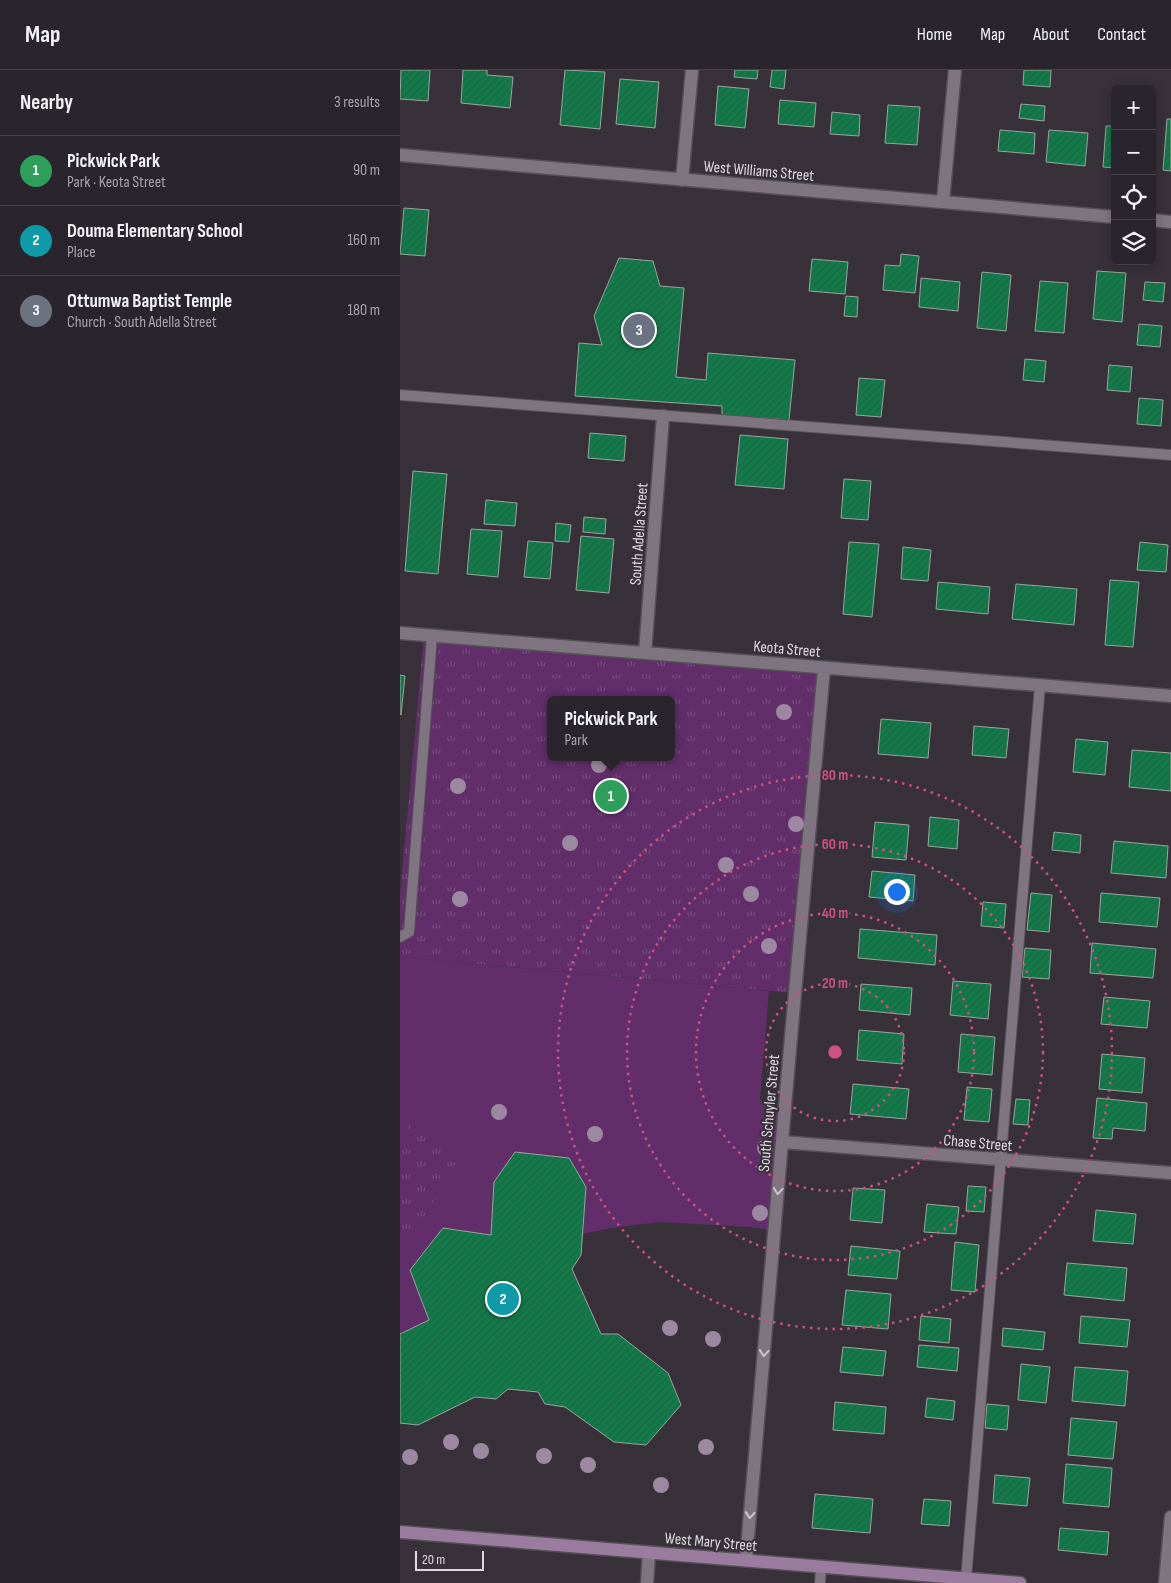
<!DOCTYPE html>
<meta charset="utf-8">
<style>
:root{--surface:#2a252c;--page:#322d34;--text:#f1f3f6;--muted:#a5a5a9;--line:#464248;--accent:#db2777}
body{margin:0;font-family:"Sofia Sans Condensed",sans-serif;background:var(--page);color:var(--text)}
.controls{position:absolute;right:15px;top:15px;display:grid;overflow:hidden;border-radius:8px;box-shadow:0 2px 12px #0003}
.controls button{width:45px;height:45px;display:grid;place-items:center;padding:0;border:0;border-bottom:1px solid var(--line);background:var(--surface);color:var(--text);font:25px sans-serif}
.scale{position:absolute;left:15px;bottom:12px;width:69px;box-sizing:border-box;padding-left:5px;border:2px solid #dfdae0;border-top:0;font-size:14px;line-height:18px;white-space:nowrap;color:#dfdae0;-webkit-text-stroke:4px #38313a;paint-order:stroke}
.you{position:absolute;left:496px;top:821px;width:18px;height:18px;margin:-12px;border:4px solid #fff;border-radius:50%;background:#1a73e8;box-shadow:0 0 0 8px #1a73e833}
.badge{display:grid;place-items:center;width:32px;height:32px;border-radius:50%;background:var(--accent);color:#fff;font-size:16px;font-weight:700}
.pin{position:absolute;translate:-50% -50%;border:2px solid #fff;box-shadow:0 1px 5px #0006}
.popup{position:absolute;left:147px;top:626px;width:128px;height:65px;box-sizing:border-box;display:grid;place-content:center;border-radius:8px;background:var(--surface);filter:drop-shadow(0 1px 4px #0005);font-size:16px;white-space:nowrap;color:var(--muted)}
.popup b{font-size:19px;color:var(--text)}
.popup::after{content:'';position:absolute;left:50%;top:100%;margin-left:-10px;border:10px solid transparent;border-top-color:var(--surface)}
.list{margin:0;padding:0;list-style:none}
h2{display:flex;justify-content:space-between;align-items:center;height:65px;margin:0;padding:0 20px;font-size:21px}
h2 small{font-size:16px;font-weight:400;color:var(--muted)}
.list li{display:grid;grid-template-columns:32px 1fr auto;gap:15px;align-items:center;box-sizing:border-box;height:70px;padding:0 20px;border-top:1px solid var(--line)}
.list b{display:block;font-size:19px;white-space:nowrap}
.list p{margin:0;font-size:16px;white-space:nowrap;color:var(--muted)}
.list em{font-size:16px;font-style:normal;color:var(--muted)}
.icon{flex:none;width:28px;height:28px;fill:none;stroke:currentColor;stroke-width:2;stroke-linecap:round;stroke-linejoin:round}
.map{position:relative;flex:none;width:771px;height:1513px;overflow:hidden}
header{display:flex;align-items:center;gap:30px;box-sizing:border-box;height:70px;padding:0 25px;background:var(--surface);border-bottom:1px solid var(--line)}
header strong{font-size:24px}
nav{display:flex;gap:28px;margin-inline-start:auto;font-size:18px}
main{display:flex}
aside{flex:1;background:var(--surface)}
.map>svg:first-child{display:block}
.grass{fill:#612e6a}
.park{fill:url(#park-tufts);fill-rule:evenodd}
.building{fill:url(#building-hatch);stroke:#99a69d}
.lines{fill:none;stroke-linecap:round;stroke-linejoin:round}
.service-casing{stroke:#554f56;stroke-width:12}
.minor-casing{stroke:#554f56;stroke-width:15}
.secondary-casing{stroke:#554f56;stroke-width:15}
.service{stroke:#7e7580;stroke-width:10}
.minor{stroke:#7e7580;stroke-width:12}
.secondary{stroke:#997c9e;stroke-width:12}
.tree{fill:#9c88a0}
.oneway{stroke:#ccc6cd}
.ring{fill:none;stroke:#cb5283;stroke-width:2.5;stroke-dasharray:2.5 5}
.labels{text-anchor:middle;stroke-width:4;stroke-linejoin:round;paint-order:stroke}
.street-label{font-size:16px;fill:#dfdae0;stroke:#38313a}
.centre{fill:#cb5283;stroke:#38313a;stroke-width:2.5}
.ring-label{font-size:15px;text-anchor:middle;font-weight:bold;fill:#cb5283;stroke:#38313a;stroke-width:4;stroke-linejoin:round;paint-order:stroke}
</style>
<header>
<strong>Map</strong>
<nav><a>Home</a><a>Map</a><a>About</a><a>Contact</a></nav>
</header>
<main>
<aside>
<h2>Nearby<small>3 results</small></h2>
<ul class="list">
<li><span class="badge" style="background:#2e9e5b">1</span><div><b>Pickwick Park</b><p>Park · Keota Street</p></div><em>90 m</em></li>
<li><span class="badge" style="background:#0f9aa8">2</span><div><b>Douma Elementary School</b><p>Place</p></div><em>160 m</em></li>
<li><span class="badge" style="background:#6b7280">3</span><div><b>Ottumwa Baptist Temple</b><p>Church · South Adella Street</p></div><em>180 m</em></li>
</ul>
</aside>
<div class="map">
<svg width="771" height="1513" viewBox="0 0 771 1513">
<defs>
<pattern id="park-tufts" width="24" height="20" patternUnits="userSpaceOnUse" patternTransform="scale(1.25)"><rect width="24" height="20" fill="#612e6a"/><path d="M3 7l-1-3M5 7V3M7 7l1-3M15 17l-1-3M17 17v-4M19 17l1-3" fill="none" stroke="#774c7f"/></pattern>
<pattern id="building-hatch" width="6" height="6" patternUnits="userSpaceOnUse" patternTransform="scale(1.25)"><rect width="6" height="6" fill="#107c49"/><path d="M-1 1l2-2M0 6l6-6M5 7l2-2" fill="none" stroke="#276146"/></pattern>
</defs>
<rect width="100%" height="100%" fill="#38313a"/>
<path class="grass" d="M 0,887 L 369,921 L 360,1029 L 384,1051 L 374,1161 L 350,1157 L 260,1152 L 211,1158 L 183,1164 L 186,1117 L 169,1088 L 115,1082 L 94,1112 L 91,1165 L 43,1158 L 10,1200 L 29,1250 L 0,1264 Z"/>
<path class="park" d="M 24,565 L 424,598 L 394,923 L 0,887 L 0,825 ZM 151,630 L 271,630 L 271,687 L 151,687 Z
M 9,1055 L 62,1092 L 0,1181 L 0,1067 Z"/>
<path class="building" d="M 1,0 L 30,0 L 28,31 L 0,29 Z
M 63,0 L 87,0 L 87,5 L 113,7 L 110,38 L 61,33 Z
M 165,0 L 205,2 L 200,59 L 160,55 Z
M 335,0 L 358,0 L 357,9 L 334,7 Z
M 372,0 L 386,0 L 384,19 L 370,17 Z
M 624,0 L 651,0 L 650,17 L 623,15 Z
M 220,9 L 259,12 L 255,58 L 216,54 Z
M 318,16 L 349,19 L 345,58 L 315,55 Z
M 380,30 L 416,33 L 414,57 L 378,54 Z
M 621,34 L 645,36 L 644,51 L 619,48 Z
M 488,35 L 520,37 L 517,75 L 485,73 Z
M 432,42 L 460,45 L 459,66 L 430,64 Z
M 767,49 L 771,49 L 771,101 L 763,100 Z
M 706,56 L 715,56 L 715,98 L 703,97 Z
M 600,60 L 635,63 L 634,84 L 598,81 Z
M 649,60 L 688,63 L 685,96 L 646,92 Z
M 4,138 L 29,140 L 25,186 L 0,184 Z
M 501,184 L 519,186 L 515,223 L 483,220 L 485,195 L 500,196 Z
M 219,188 L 253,191 L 260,216 L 284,218 L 276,307 L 306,310 L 308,283 L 395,290 L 389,350 L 322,345 L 322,336 L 175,326 L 179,273 L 202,275 L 194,246 Z
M 412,189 L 448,192 L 445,224 L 409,221 Z
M 697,201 L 726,203 L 722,252 L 693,249 Z
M 582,202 L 611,205 L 606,261 L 577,258 Z
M 521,208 L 560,212 L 558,241 L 519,237 Z
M 640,211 L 668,213 L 664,263 L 635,261 Z
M 745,212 L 765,213 L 763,232 L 743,230 Z
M 446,226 L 458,227 L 457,247 L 444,246 Z
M 739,254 L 762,256 L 760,277 L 737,275 Z
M 625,289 L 646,291 L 644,312 L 623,310 Z
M 709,295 L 732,297 L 730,322 L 707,320 Z
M 459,308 L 485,310 L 481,347 L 456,345 Z
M 739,328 L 763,330 L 761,356 L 737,354 Z
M 190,363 L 226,366 L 224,391 L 188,388 Z
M 340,365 L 388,369 L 384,419 L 335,415 Z
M 13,401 L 47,404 L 38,504 L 5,501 Z
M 444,409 L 471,411 L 468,450 L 441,448 Z
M 86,430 L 117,433 L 115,456 L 84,454 Z
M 184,447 L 206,449 L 205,464 L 183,462 Z
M 156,453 L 171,455 L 169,472 L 155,471 Z
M 71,459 L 102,461 L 98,507 L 67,504 Z
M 181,466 L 214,469 L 209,523 L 176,520 Z
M 128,471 L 153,473 L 150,509 L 124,507 Z
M 449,472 L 479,474 L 472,547 L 443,544 Z
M 740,472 L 768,475 L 766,502 L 737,500 Z
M 503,477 L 531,480 L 528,511 L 501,509 Z
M 710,510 L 739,512 L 733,577 L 705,575 Z
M 538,512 L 590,517 L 588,544 L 536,539 Z
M 616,514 L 677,519 L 674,555 L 612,549 Z
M 0,605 L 5,606 L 1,645 L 0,644 Z
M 481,649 L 531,653 L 528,688 L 478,684 Z
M 574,656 L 609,659 L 606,688 L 572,685 Z
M 676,669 L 708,672 L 705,705 L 673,702 Z
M 732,680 L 771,683 L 771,721 L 729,717 Z
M 530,747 L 559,750 L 557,779 L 528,776 Z
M 475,752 L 509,755 L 506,790 L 472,787 Z
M 654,762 L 681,765 L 680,783 L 652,780 Z
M 714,771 L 768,776 L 766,808 L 711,803 Z
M 472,801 L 515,805 L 513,831 L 469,827 Z
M 631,823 L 652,825 L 649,862 L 627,860 Z
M 701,823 L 760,828 L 757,857 L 699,852 Z
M 583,832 L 606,834 L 604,858 L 581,856 Z
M 460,859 L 537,865 L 535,895 L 458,888 Z
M 692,873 L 756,879 L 753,908 L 690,903 Z
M 625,878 L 651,880 L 649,909 L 622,907 Z
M 553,911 L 591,914 L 588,949 L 550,945 Z
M 461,914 L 512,918 L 510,945 L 459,940 Z
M 704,927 L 750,931 L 747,958 L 701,954 Z
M 459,960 L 504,964 L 502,994 L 457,990 Z
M 561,964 L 595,967 L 592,1005 L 558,1002 Z
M 702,984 L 745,988 L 742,1023 L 699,1019 Z
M 453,1014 L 509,1019 L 506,1049 L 450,1044 Z
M 567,1017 L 592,1019 L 589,1052 L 564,1050 Z
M 697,1028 L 747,1033 L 745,1061 L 713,1058 L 712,1069 L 693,1068 Z
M 616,1029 L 630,1030 L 628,1055 L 613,1054 Z
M 115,1082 L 169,1088 L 186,1117 L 181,1185 L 172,1199 L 201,1264 L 218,1264 L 268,1303 L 281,1335 L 246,1375 L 214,1372 L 165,1337 L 145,1334 L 138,1322 L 108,1319 L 96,1329 L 75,1327 L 18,1355 L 0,1353 L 0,1264 L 29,1250 L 10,1200 L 43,1158 L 91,1165 L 94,1112 Z
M 568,1116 L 586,1117 L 584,1142 L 566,1141 Z
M 453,1118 L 485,1120 L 482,1153 L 450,1150 Z
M 527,1134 L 559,1137 L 556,1164 L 524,1162 Z
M 696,1140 L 736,1144 L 733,1174 L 693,1171 Z
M 555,1172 L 579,1175 L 575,1222 L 551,1220 Z
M 451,1176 L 500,1181 L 497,1209 L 448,1205 Z
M 667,1193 L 727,1198 L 724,1231 L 664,1225 Z
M 446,1220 L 491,1224 L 488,1259 L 442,1255 Z
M 521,1246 L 551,1249 L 549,1273 L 519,1270 Z
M 681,1246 L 730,1250 L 727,1277 L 679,1273 Z
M 603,1258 L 645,1262 L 643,1280 L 602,1276 Z
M 519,1275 L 559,1278 L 557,1301 L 517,1297 Z
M 443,1277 L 486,1281 L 483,1306 L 440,1302 Z
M 621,1294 L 650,1297 L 646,1333 L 618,1330 Z
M 675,1297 L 728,1301 L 725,1336 L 672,1331 Z
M 527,1328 L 555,1331 L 553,1350 L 525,1347 Z
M 435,1332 L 486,1337 L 484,1364 L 433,1360 Z
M 587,1334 L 609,1336 L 607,1360 L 585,1358 Z
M 671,1348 L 717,1352 L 713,1389 L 668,1385 Z
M 666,1394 L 712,1398 L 709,1437 L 663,1433 Z
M 595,1405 L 630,1408 L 627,1436 L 593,1433 Z
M 415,1424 L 473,1429 L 470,1463 L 412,1458 Z
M 524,1429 L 551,1431 L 549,1456 L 521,1454 Z
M 660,1458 L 709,1462 L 707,1485 L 658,1480 Z"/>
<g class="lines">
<g class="service-casing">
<path id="service" d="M 0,325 L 771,385
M 0,867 L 9,862 L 32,566
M 566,1509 L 640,615
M 420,1513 L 421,1496"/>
</g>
<g class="minor-casing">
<path id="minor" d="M 0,85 L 715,147
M 282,110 L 292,0
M 543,132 L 555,0
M 752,150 L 771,152
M 0,563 L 771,626
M 245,583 L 263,346
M 382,1072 L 771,1103
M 346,1490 L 389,990 L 424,598
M 247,1513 L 249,1483
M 765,1513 L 771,1447"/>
</g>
<g class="secondary-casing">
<path id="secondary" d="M 0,1462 L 620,1513"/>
</g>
<use href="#service" class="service"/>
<use href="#minor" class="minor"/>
<use href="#secondary" class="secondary"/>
</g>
<g class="tree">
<circle cx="384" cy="642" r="8"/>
<circle cx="199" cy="695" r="8"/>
<circle cx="58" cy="716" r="8"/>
<circle cx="396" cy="754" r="8"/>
<circle cx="170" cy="773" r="8"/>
<circle cx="326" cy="795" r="8"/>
<circle cx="351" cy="824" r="8"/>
<circle cx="60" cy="829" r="8"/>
<circle cx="369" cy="876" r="8"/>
<circle cx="99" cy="1042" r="8"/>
<circle cx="195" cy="1064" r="8"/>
<circle cx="365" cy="1078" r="8"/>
<circle cx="360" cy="1143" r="8"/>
<circle cx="270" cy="1258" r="8"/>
<circle cx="313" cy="1269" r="8"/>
<circle cx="51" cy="1372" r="8"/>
<circle cx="306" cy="1377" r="8"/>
<circle cx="81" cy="1381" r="8"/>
<circle cx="144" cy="1386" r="8"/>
<circle cx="10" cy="1387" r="8"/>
<circle cx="188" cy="1395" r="8"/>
<circle cx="261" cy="1415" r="8"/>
</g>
<defs><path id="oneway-chevron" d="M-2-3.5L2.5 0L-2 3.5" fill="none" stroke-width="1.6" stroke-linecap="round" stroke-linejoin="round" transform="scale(1.25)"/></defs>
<g class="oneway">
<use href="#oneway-chevron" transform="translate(378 1121) rotate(95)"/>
<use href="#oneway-chevron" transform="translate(364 1283) rotate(95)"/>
<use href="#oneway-chevron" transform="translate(350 1445) rotate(95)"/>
</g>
<g class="ring">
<circle cx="435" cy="982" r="69"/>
<circle cx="435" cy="982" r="139"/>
<circle cx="435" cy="982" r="208"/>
<circle cx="435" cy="982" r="277"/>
</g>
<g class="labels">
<g class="street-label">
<text transform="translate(359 100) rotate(5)" y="6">West Williams Street</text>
<text transform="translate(238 464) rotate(-86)" y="6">South Adella Street</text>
<text transform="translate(387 578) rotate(5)" y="6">Keota Street</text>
<text transform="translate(368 1043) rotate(-85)" y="6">South Schuyler Street</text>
<text transform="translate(578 1072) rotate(5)" y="6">Chase Street</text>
<text transform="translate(311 1471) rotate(5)" y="6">West Mary Street</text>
</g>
</g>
<circle cx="435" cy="982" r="8" class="centre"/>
<g class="ring-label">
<text x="435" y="710">80 m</text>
<text x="435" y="779">60 m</text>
<text x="435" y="848">40 m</text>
<text x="435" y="918">20 m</text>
</g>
</svg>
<div class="controls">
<button>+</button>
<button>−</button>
<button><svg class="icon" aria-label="locate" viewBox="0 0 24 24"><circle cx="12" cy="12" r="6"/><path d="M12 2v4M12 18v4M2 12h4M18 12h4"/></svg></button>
<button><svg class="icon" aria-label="layers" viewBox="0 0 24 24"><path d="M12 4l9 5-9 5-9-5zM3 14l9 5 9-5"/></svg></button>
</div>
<div class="scale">20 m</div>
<div class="you"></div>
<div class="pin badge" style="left:211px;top:726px;background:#2e9e5b">1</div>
<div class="popup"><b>Pickwick Park</b>Park</div>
<div class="pin badge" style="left:103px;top:1229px;background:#0f9aa8">2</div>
<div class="pin badge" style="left:239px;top:260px;background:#6b7280">3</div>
</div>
</main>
